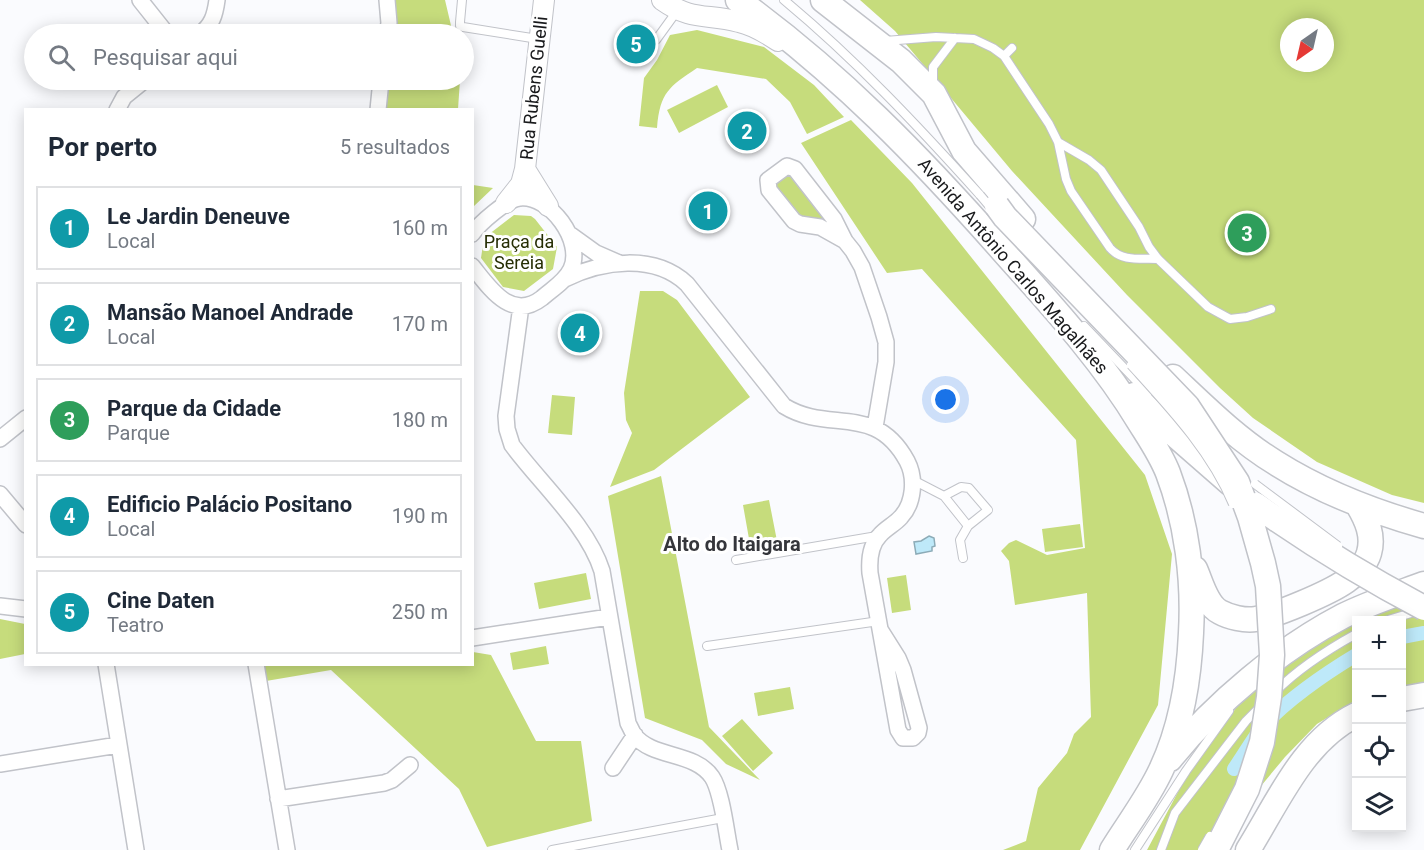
<!DOCTYPE html>
<html lang="pt">
<meta charset="utf-8">
<style>
:root{--surface:#fff;--page:#f2f2f3;--text:#1f2937;--muted:#747a83;--line:#e0e1e3;--accent:#376ddc}
body{margin:0;font-family:Roboto,sans-serif;background:var(--page);color:var(--text)}
.controls{position:absolute;right:18px;bottom:18px;display:grid;overflow:hidden;border-radius:0px;box-shadow:0 3px 15px #0003}
.controls button{width:54px;height:54px;display:grid;place-items:center;padding:0;border:0;border-bottom:2px solid var(--line);background:var(--surface);color:var(--text);font:30px sans-serif}
.compass{position:absolute;left:1280px;top:18px;width:54px;height:54px;border-radius:50%;background:var(--surface);box-shadow:0 3px 15px #0003;rotate:214deg}
.you{position:absolute;left:946px;top:400px;width:21px;height:21px;margin:-15px;border:4px solid #fff;border-radius:50%;background:#1a73e8;box-shadow:0 0 0 9px #1a73e833}
.badge{display:grid;place-items:center;width:39px;height:39px;border-radius:50%;background:var(--accent);color:#fff;font-size:20px;font-weight:700}
.pin{position:absolute;translate:-50% -50%;border:3px solid #fff;box-shadow:0 2px 6px #0006}
.list{margin:0;padding:0;list-style:none}
h2{display:flex;justify-content:space-between;align-items:center;height:78px;margin:0;padding:0 24px;font-size:26px}
h2 small{font-size:20px;font-weight:400;color:var(--muted)}
.list li{display:grid;grid-template-columns:39px 1fr auto;gap:18px;align-items:center;box-sizing:border-box;height:84px;margin:0 12px 12px;padding:0 12px;border:2px solid var(--line);border-radius:0px}
.list b{display:block;font-size:22px;white-space:nowrap}
.list p{margin:0;font-size:20px;white-space:nowrap;color:var(--muted)}
.list em{font-size:20px;font-style:normal;color:var(--muted)}
.icon{flex:none;width:33px;height:33px;fill:none;stroke:currentColor;stroke-width:2;stroke-linecap:round;stroke-linejoin:round}
.map{position:relative;flex:none;width:1424px;height:850px;overflow:hidden}
.search{position:absolute;background:var(--surface);box-shadow:0 3px 15px #0003;left:24px;top:24px;width:450px;height:66px;display:flex;align-items:center;gap:15px;box-sizing:border-box;padding:0 21px;border-radius:33px;color:var(--muted);font-size:22px}
.panel{position:absolute;background:var(--surface);box-shadow:0 3px 15px #0003;left:24px;top:108px;width:450px;height:558px;border-radius:0px}
.map>svg:first-child{display:block}
.green{fill:#c6dc7c;fill-rule:evenodd}
.water{fill:#bee9f9;stroke:#8cabb7;stroke-width:1.5}
.lines{fill:none;stroke-linecap:round;stroke-linejoin:round}
.canal{stroke:#bee9f9;stroke-width:14}
.service-casing{stroke:#c1c3c9;stroke-width:10}
.minor-casing{stroke:#c1c3c9;stroke-width:18}
.tertiary-casing{stroke:#c1c3c9;stroke-width:22}
.primary-casing{stroke:#c1c3c9;stroke-width:27}
.service{stroke:#fff;stroke-width:8}
.minor{stroke:#fff;stroke-width:15}
.tertiary{stroke:#fff;stroke-width:20}
.primary{stroke:#fff;stroke-width:24}
.service-bridge-casing{stroke:#c1c3c9;stroke-width:10;stroke-linecap:butt}
.primary-bridge-casing{stroke:#c1c3c9;stroke-width:27;stroke-linecap:butt}
.service-bridge{stroke:#fff;stroke-width:8}
.primary-bridge{stroke:#fff;stroke-width:24}
.labels{text-anchor:middle;stroke-width:6;stroke-linejoin:round;paint-order:stroke}
.street-label{font-size:18px;fill:#191a1c;stroke:#fff}
.park-label{font-size:18px;fill:#262e04;stroke:#fff}
.neighbourhood-label{font-size:20px;font-weight:bold;fill:#35363b;stroke:#fff}
</style>
<div class="map">
<svg width="1424" height="850" viewBox="0 0 1424 850">
<rect width="100%" height="100%" fill="#fafbfe"/>
<path class="green" d="M 395,0 L 445,0 L 453,34 L 392,34 L 396,4 Z
M 860,0 L 1424,0 L 1424,503 L 1392,495 L 1317,462 L 1253,418 L 1220,388 L 1127,295 L 1012,171 L 895,31 ZM 1289,27 L 1325,27 L 1325,63 L 1289,63 Z
M 697,30 L 764,47 L 814,85 L 844,117 L 807,134 L 790,102 L 766,79 L 697,68 C 669,87 660,92 657,128 L 639,126 L 644,78 L 657,60 L 670,35 Z
M 387,80 L 460,80 L 458,109 L 383,110 Z
M 717,85 L 728,107 L 679,133 L 667,110 Z
M 851,120 L 912,183 L 1145,475 L 1172,554 L 1158,705 L 1080,850 L 1003,850 L 1026,841 L 1038,788 L 1067,753 L 1074,734 L 1091,717 L 1087,593 L 1015,605 L 1009,561 L 1001,551 L 1009,543 L 1016,540 L 1047,555 L 1085,548 L 1076,440 L 922,269 L 887,273 L 801,143 Z
M 791,172 L 826,218 L 822,222 L 799,217 L 775,186 L 775,182 Z
M 473,185 L 493,188 L 473,207 L 472,185 Z
M 514,215 L 531,216 L 535,219 L 557,247 L 553,269 L 524,291 L 503,287 L 481,258 L 484,238 Z
M 640,291 L 663,291 L 677,300 L 750,397 L 654,470 L 610,487 L 632,433 L 626,420 L 624,393 Z
M 552,395 L 575,397 L 572,435 L 548,433 Z
M 661,476 L 709,727 L 760,780 L 726,764 L 702,740 L 645,718 L 608,496 Z
M 769,500 L 778,546 L 751,550 L 743,505 Z
M 1080,524 L 1083,547 L 1045,552 L 1042,529 Z
M 586,573 L 591,599 L 539,609 L 534,583 Z
M 906,575 L 911,610 L 892,613 L 887,578 Z
M 1424,595 L 1424,685 L 1402,688 L 1402,620 L 1356,620 L 1356,700 L 1317,724 L 1285,757 L 1208,850 L 1147,850 L 1186,777 L 1236,708 L 1252,693 L 1298,655 L 1338,628 L 1385,606 Z
M 0,619 L 25,624 L 25,654 L 0,659 Z
M 546,646 L 549,664 L 513,670 L 510,653 Z
M 473,652 L 491,655 L 536,741 L 581,741 L 592,821 L 487,847 L 459,789 L 331,670 L 266,681 L 262,665 L 472,664 Z
M 790,687 L 794,709 L 758,716 L 754,693 Z
M 742,719 L 773,753 L 753,771 L 722,736 Z"/>
<path class="water" d="M 929,536 L 934,538 L 935,546 L 932,547 L 932,551 L 916,554 L 914,542 L 921,541 Z"/>
<g class="lines">
<path class="canal" d="M 1402,637 L 1424,633
M 1234,769 C 1243,756 1251,742 1260,730 C 1282,703 1326,673 1356,655"/>
<g class="service-casing">
<path id="service" d="M 462,0 L 460,22 L 460,26 L 463,27 L 538,39
M 784,0 C 855,59 918,126 980,195
M 656,40 L 677,11
M 885,41 L 936,37 L 974,39 L 993,48 L 1004,56 L 1049,124 L 1058,142 L 1066,179 L 1071,191 L 1110,248 C 1122,262 1141,258 1158,259
M 1004,56 L 1012,48
M 933,84 L 933,67 L 955,38
M 1058,142 L 1089,160 L 1101,170 L 1139,227 L 1149,247 L 1158,259 L 1208,307 L 1230,319 L 1247,317 L 1271,309
M 1084,326 L 1148,393
M 913,480 L 944,496 L 968,526 L 988,510 L 969,488 L 961,487 L 944,496
M 963,558 L 960,540 L 968,526
M 736,560 L 877,536
M 1388,620 L 1418,611
M 707,646 L 879,621
M 1275,692 C 1299,668 1327,650 1356,634
M 552,850 L 723,818
M 1135,850 L 1186,771 L 1229,711
M 1161,850 L 1175,813 L 1246,721 L 1260,707"/>
</g>
<g class="minor-casing">
<path id="minor" d="M 140,0 L 167,34
M 387,0 L 389,23 L 387,34
M 200,34 C 212,25 215,15 217,0
M 117,110 L 124,97 L 145,80
M 378,110 L 381,80
M 472,234 C 480,223 507,199 520,198 C 550,195 584,241 571,269 C 565,282 552,289 542,298 C 511,322 489,287 472,266
M 571,235 L 596,253 L 619,263
M 845,241 L 820,227 L 800,224 L 794,221 L 769,190 L 768,180 L 787,166 L 795,169 L 834,219 L 845,241 L 853,251 L 862,267 L 879,317 L 886,342 L 886,362 L 875,427
M 565,279 C 602,261 654,253 687,284 L 784,406 C 829,434 875,402 907,461 C 916,478 914,503 901,517 C 895,524 886,528 880,535 C 870,545 869,560 870,573 L 898,730 L 903,738 L 913,738 L 918,733 L 919,728 L 903,670 L 898,658 L 881,631
M 521,306 L 506,416 L 507,429 L 512,445 C 540,483 588,526 602,571 L 628,723 C 630,727 632,731 634,735 C 653,759 694,751 712,777 C 722,792 726,831 730,850
M 0,439 L 26,418
M 0,494 L 26,525
M 0,606 L 26,609
M 472,638 L 609,617
M 106,664 L 136,850
M 256,664 L 287,850
M 0,764 L 118,745
M 613,768 L 635,735
M 278,799 L 384,783 L 392,780 L 410,765"/>
</g>
<g class="tertiary-casing">
<path id="tertiary" d="M 662,0 C 693,22 707,13 739,22 C 753,25 766,33 778,41
M 525,169 L 548,206
M 506,203 L 521,184 L 525,169 L 544,0"/>
</g>
<g class="primary-casing">
<path id="primary" d="M 738,0 C 840,74 920,157 1003,251 C 1052,306 1102,360 1140,423 C 1150,439 1161,455 1168,473 C 1187,523 1194,580 1191,633 C 1189,679 1181,728 1161,770 C 1148,798 1128,824 1112,850
M 823,0 L 901,61 L 934,94 L 964,151 L 1023,219
M 1173,377 C 1205,407 1238,440 1276,463 C 1322,492 1371,511 1424,526
M 1134,395 L 1167,428 L 1230,483
M 1195,569 C 1201,582 1206,605 1220,612 C 1229,617 1245,621 1256,619 C 1277,615 1329,593 1346,581 C 1355,575 1366,564 1369,553 C 1374,536 1367,520 1358,505
M 1402,699 L 1424,695
M 1170,759 C 1215,703 1280,649 1343,616 C 1369,603 1397,594 1424,584
M 1248,850 C 1278,802 1303,741 1356,715"/>
</g>
<use href="#service" class="service"/>
<use href="#minor" class="minor"/>
<use href="#tertiary" class="tertiary"/>
<use href="#primary" class="primary"/>
<g class="service-bridge-casing">
<path id="service-bridge" d="M 980,195 L 991,208
M 1131,365 C 1169,407 1211,451 1233,504
M 1255,484 L 1338,546
M 1202,850 L 1210,836"/>
</g>
<g class="primary-bridge-casing">
<path id="primary-bridge" d="M 997,206 L 1005,217 L 1187,406 L 1237,482 L 1250,517 L 1263,563 L 1268,586 L 1272,655 L 1269,697 L 1262,742 L 1247,789 L 1216,850
M 1256,505 C 1310,543 1365,577 1424,608"/>
</g>
<use href="#service-bridge" class="service-bridge"/>
<use href="#primary-bridge" class="primary-bridge"/>
</g>
<g class="labels">
<g class="street-label">
<text transform="translate(534 88) rotate(-84)" y="6">Rua Rubens Guelli</text>
<text transform="translate(1013 266) rotate(49)" y="6">Avenida Antônio Carlos Magalhães</text>
</g>
<g class="park-label">
<text x="519" y="248">Praça da<tspan x="519" dy="21">Sereia</tspan></text>
</g>
<g class="neighbourhood-label">
<text x="732" y="551">Alto do Itaigara</text>
</g>
</g>
</svg>
<div class="controls">
<button>+</button>
<button>−</button>
<button><svg class="icon" aria-label="locate" viewBox="0 0 24 24"><circle cx="12" cy="12" r="6"/><path d="M12 2v4M12 18v4M2 12h4M18 12h4"/></svg></button>
<button><svg class="icon" aria-label="layers" viewBox="0 0 24 24"><path d="M12 4l9 5-9 5-9-5zM3 14l9 5 9-5"/></svg></button>
</div>
<svg class="compass" viewBox="-18 -18 36 36"><path d="M0-13l5 13h-10z" fill="#e53935"/><path d="M0 13l5-13h-10z" fill="#747a83"/></svg>
<div class="you"></div>
<div class="pin badge" style="left:708px;top:211px;background:#0f9aa8">1</div>
<div class="pin badge" style="left:747px;top:131px;background:#0f9aa8">2</div>
<div class="pin badge" style="left:1247px;top:233px;background:#2e9e5b">3</div>
<div class="pin badge" style="left:580px;top:333px;background:#0f9aa8">4</div>
<div class="pin badge" style="left:636px;top:44px;background:#0f9aa8">5</div>
<div class="search"><svg class="icon" aria-label="search" viewBox="0 0 24 24"><circle cx="10" cy="10" r="6"/><path d="M15 15l6 6"/></svg>Pesquisar aqui</div>
<section class="panel">
<h2>Por perto<small>5 resultados</small></h2>
<ul class="list">
<li><span class="badge" style="background:#0f9aa8">1</span><div><b>Le Jardin Deneuve</b><p>Local</p></div><em>160 m</em></li>
<li><span class="badge" style="background:#0f9aa8">2</span><div><b>Mansão Manoel Andrade</b><p>Local</p></div><em>170 m</em></li>
<li><span class="badge" style="background:#2e9e5b">3</span><div><b>Parque da Cidade</b><p>Parque</p></div><em>180 m</em></li>
<li><span class="badge" style="background:#0f9aa8">4</span><div><b>Edificio Palácio Positano</b><p>Local</p></div><em>190 m</em></li>
<li><span class="badge" style="background:#0f9aa8">5</span><div><b>Cine Daten</b><p>Teatro</p></div><em>250 m</em></li>
</ul>
</section>
</div>
